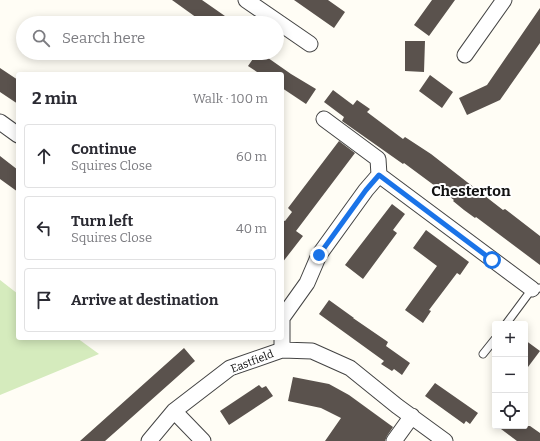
<!DOCTYPE html>
<meta charset="utf-8">
<style>
:root{--surface:#fff;--page:#f2f2f3;--text:#2b2b33;--muted:#7c7c81;--line:#e1e1e2}
body{margin:0;font-family:Bitter,serif;background:var(--page);color:var(--text)}
.controls{position:absolute;right:12px;bottom:12px;display:grid;overflow:hidden;border-radius:4px;box-shadow:0 2px 10px #0003}
.controls button{width:36px;height:36px;display:grid;place-items:center;padding:0;border:0;border-bottom:1px solid var(--line);background:var(--surface);color:var(--text);font:20px sans-serif}
.stop{position:absolute;width:12px;height:12px;margin:-9px;border:3px solid #1a73e8;border-radius:50%;background:#fff}
.stop.end{background:#1a73e8;border-color:#fff;box-shadow:0 1px 4px #0008}
.list{margin:0;padding:0;list-style:none}
h2{display:flex;justify-content:space-between;align-items:center;height:52px;margin:0;padding:0 16px;font-size:17px}
h2 small{font-size:13px;font-weight:400;color:var(--muted)}
.list li{display:grid;grid-template-columns:26px 1fr auto;gap:12px;align-items:center;box-sizing:border-box;height:64px;margin:0 8px 8px;padding:0 8px;border:1px solid var(--line);border-radius:4px}
.list b{display:block;font-size:15px;white-space:nowrap}
.list p{margin:0;font-size:13px;white-space:nowrap;color:var(--muted)}
.list em{font-size:13px;font-style:normal;color:var(--muted)}
.icon{flex:none;width:22px;height:22px;fill:none;stroke:currentColor;stroke-width:2;stroke-linecap:round;stroke-linejoin:round}
.map{position:relative;flex:none;width:540px;height:441px;overflow:hidden}
.search{position:absolute;background:var(--surface);box-shadow:0 2px 10px #0003;left:16px;top:16px;width:268px;height:44px;display:flex;align-items:center;gap:10px;box-sizing:border-box;padding:0 14px;border-radius:22px;color:var(--muted);font-size:15px}
.panel{position:absolute;background:var(--surface);box-shadow:0 2px 10px #0003;left:16px;top:72px;width:268px;height:268px;border-radius:4px}
.map>svg:first-child{display:block}
.green{fill:#d5ebbd}
.building{fill:#5a524d}
.lines{fill:none;stroke-linecap:round;stroke-linejoin:round}
.service-casing{stroke:#444;stroke-width:9}
.minor-casing{stroke:#444;stroke-width:17}
.service{stroke:#fff;stroke-width:7}
.minor{stroke:#fff;stroke-width:15}
.route{stroke:#1a73e8;stroke-width:5}
.labels{text-anchor:middle;stroke-width:4;stroke-linejoin:round;paint-order:stroke}
.street-label{font-size:11px;fill:#111;stroke:#fff}
.district-label{font-size:15px;font-weight:bold;fill:#111;stroke:#fff}
</style>
<div class="map">
<svg width="540" height="441" viewBox="0 0 540 441">
<rect width="100%" height="100%" fill="#fffdf5"/>
<path class="green" d="M 0,280 L 18,294 L 18,338 L 77,338 L 99,354 L 0,395 Z"/>
<path class="building" d="M 172,0 L 202,0 L 235,23 L 204,23 Z
M 294,0 L 328,0 L 345,12 L 334,28 Z
M 432,0 L 455,0 L 429,36 L 414,25 Z
M 540,8 L 540,43 L 500,100 L 467,115 L 459,98 L 487,85 Z
M 405,41 L 425,41 L 424,72 L 405,71 Z
M 257,53 L 261,53 L 291,74 L 316,89 L 306,104 L 282,88 L 282,74 L 260,74 L 248,66 Z
M 0,68 L 18,80 L 18,104 L 0,92 Z
M 430,75 L 453,92 L 442,108 L 419,91 Z
M 333,90 L 353,105 L 357,100 L 370,109 L 367,112 L 403,139 L 405,137 L 431,154 L 503,210 L 505,209 L 540,236 L 540,265 L 476,217 L 475,218 L 464,210 L 453,201 L 454,200 L 404,163 L 403,164 L 342,121 L 344,117 L 324,102 Z
M 339,141 L 355,153 L 296,231 L 303,236 L 282,263 L 282,220 L 285,221 L 292,212 L 288,208 Z
M 0,156 L 18,170 L 18,192 L 0,179 Z
M 392,204 L 405,214 L 393,230 L 397,233 L 363,279 L 345,265 Z
M 426,230 L 469,262 L 460,275 L 457,273 L 429,310 L 431,311 L 423,323 L 405,310 L 437,266 L 413,248 Z
M 329,300 L 354,318 L 353,318 L 388,342 L 386,346 L 410,363 L 402,375 L 394,369 L 392,371 L 381,364 L 384,361 L 319,314 Z
M 525,340 L 540,351 L 525,371 Z
M 184,348 L 195,361 L 122,426 L 105,441 L 80,441 Z
M 293,377 L 329,384 L 349,395 L 393,427 L 387,436 L 385,441 L 325,441 L 341,418 L 321,408 L 288,401 Z
M 435,383 L 478,413 L 470,424 L 466,421 L 464,424 L 425,396 Z
M 259,385 L 262,388 L 266,386 L 273,396 L 229,425 L 220,411 Z
M 497,426 L 530,426 L 540,433 L 540,441 L 517,441 Z"/>
<g class="lines">
<g class="service-casing">
<path id="service" d="M 506,324 L 532,289 L 540,288
M 483,354 L 495,339"/>
</g>
<g class="minor-casing">
<path id="minor" d="M 246,0 L 310,44
M 465,55 L 504,0
M 324,119 L 378,159 L 379,175 L 532,289
M 0,122 L 18,135
M 282,350 L 282,318 L 307,283 L 319,255 L 366,190 L 379,175
M 174,411 L 203,441
M 149,441 L 174,411 L 230,368 L 282,350 L 312,351 L 350,368 L 397,406 L 445,441
M 394,441 L 412,416"/>
</g>
<use href="#service" class="service"/>
<use href="#minor" class="minor"/>
</g>
<g class="lines">
<path class="route" d="M 319,255 L 366,190 L 379,175 L 492,260"/>
</g>
<g class="labels">
<g class="street-label">
<text transform="translate(252 361) rotate(-21)" y="4">Eastfield</text>
</g>
<g class="district-label">
<text x="471" y="196">Chesterton</text>
</g>
</g>
</svg>
<div class="controls">
<button>+</button>
<button>−</button>
<button><svg class="icon" aria-label="locate" viewBox="0 0 24 24"><circle cx="12" cy="12" r="6"/><path d="M12 2v4M12 18v4M2 12h4M18 12h4"/></svg></button>
</div>
<div class="stop" style="left:492px;top:260px"></div>
<div class="stop end" style="left:319px;top:255px"></div>
<div class="search"><svg class="icon" aria-label="search" viewBox="0 0 24 24"><circle cx="10" cy="10" r="6"/><path d="M15 15l6 6"/></svg>Search here</div>
<section class="panel">
<h2>2 min<small>Walk · 100 m</small></h2>
<ul class="list">
<li><svg class="icon" aria-label="ahead" viewBox="0 0 24 24"><path d="M12 20V5M6 11l6-6 6 6"/></svg><div><b>Continue</b><p>Squires Close</p></div><em>60 m</em></li>
<li><svg class="icon" aria-label="left" viewBox="0 0 24 24"><path d="M17 20v-9H6M10 6l-5 5 5 5"/></svg><div><b>Turn left</b><p>Squires Close</p></div><em>40 m</em></li>
<li><svg class="icon" aria-label="arrive" viewBox="0 0 24 24"><path d="M6 21V4h12l-3 4 3 4H6"/></svg><div><b>Arrive at destination</b></div></li>
</ul>
</section>
</div>
